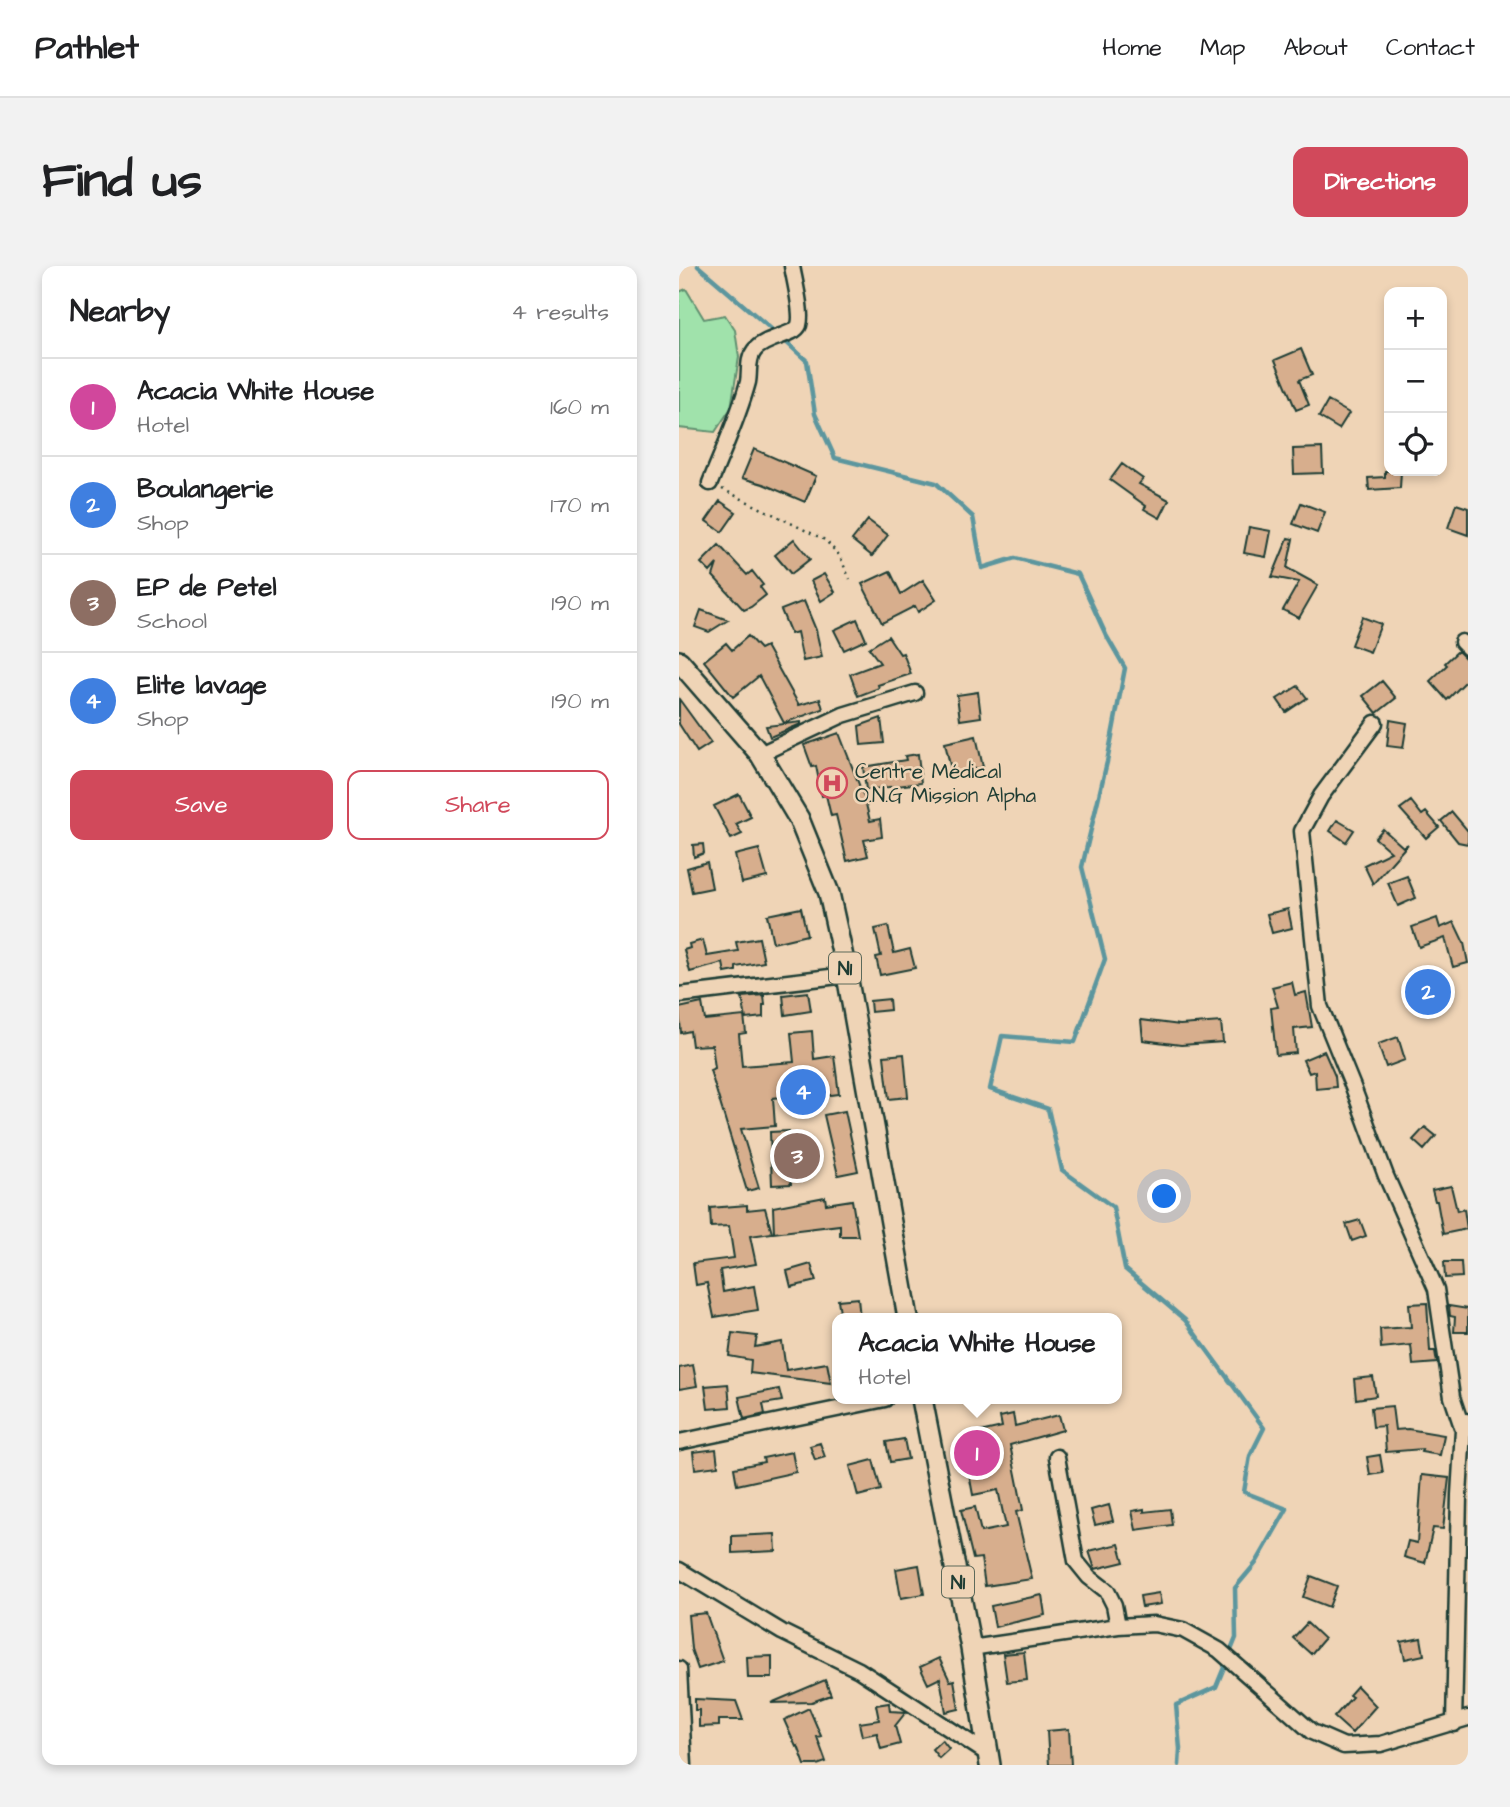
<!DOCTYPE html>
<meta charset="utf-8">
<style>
:root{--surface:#fff;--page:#f2f2f2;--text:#202124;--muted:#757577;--line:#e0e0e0;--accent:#d1495b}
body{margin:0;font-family:"Architects Daughter",sans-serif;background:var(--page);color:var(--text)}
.controls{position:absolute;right:21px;top:21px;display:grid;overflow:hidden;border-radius:14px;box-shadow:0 4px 10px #0003}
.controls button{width:63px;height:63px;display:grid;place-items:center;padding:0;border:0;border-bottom:2px solid var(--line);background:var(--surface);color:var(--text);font:35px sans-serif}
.you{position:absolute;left:486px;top:931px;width:24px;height:24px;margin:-18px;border:5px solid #fff;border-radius:50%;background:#1a73e8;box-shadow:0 0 0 10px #1a73e833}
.badge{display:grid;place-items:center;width:46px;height:46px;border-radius:50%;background:var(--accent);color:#fff;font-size:23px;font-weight:700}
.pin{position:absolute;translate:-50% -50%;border:4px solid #fff;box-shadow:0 2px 7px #0006}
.popup{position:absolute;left:153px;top:1047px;width:290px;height:91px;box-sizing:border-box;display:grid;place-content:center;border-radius:14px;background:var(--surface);filter:drop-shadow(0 2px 5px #0005);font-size:23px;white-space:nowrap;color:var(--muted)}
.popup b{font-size:26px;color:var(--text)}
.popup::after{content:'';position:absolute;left:50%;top:100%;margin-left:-14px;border:14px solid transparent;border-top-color:var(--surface)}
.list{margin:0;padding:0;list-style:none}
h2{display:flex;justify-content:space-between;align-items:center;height:91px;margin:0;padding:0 28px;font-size:30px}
h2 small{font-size:23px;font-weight:400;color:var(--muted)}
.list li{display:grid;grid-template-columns:46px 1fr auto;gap:21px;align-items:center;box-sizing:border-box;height:98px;padding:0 28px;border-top:2px solid var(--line)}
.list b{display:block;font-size:26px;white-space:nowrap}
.list p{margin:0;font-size:23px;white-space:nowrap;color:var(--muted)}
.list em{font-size:23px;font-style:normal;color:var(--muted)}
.actions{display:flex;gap:14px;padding:21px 28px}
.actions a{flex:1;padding:16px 0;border:2px solid var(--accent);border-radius:14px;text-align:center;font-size:24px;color:var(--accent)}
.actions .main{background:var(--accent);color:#fff}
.icon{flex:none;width:38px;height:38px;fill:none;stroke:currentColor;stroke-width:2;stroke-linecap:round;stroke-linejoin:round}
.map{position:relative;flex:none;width:789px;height:1499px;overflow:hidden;border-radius:14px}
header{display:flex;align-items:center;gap:42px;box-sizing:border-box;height:98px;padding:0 35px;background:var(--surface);border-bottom:2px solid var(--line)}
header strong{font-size:33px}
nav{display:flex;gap:38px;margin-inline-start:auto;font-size:24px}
.intro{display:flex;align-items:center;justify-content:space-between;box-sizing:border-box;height:168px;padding:0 42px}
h1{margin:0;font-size:49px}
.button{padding:18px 32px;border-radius:14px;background:var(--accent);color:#fff;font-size:24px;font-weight:700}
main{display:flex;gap:42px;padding:0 42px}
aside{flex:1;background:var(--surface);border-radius:14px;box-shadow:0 4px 10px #0003}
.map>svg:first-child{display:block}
.green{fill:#a0e2ab;stroke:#609070;stroke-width:2}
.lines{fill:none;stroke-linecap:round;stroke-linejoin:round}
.stream{stroke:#5c969e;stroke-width:4.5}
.building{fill:#d7ae8d;stroke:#1f3d34;stroke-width:2}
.minor-casing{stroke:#1f3d34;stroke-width:19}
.highway-casing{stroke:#1f3d34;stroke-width:24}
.path{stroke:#1f3d34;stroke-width:2.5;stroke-dasharray:2 5;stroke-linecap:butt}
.minor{stroke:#efd4b6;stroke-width:14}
.highway{stroke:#efd4b6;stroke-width:19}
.labels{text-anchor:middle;stroke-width:5;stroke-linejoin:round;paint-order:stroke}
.shield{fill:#efd4b6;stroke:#5d6a5b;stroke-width:2}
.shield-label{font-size:19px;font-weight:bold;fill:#1f3d34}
.poi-label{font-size:21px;fill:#1f3d34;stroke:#efd4b6;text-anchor:start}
</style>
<header>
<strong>Pathlet</strong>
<nav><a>Home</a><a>Map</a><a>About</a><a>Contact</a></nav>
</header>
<div class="intro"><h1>Find us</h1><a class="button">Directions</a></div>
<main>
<aside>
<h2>Nearby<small>4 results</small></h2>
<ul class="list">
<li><span class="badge" style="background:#d1479c">1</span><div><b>Acacia White House</b><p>Hotel</p></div><em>160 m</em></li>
<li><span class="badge" style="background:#3f7fe0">2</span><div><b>Boulangerie</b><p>Shop</p></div><em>170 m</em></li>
<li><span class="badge" style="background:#8d6e63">3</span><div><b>EP de Petel</b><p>School</p></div><em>190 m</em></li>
<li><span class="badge" style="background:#3f7fe0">4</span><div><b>Elite lavage</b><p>Shop</p></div><em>190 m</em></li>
</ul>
<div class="actions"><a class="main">Save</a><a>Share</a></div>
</aside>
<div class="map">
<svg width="789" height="1499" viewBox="0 0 789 1499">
<rect width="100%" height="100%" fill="#efd4b6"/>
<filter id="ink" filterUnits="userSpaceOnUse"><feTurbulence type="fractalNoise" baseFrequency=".0143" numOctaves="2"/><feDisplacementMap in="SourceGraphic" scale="14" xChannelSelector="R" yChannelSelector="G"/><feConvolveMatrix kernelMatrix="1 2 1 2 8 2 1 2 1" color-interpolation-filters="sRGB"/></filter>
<g filter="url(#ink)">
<path class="green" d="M 7,23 L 25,53 L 46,49 L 56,64 L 60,91 L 52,142 L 36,166 L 0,162 L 0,26 Z"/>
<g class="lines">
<path class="stream" d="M 19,0 L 98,68
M 105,74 L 128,95 L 136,148 L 156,192 L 257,217 L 294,251 L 303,302 L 336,292 L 399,308 L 427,369 L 446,402 L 428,496 L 403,601 L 426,693 L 396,776 L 323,770 L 311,823 L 369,843 L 383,904 L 434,941 L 446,1003 L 506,1054 L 585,1162 L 571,1190 L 565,1226 L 608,1243 L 577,1297 L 556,1322 L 557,1372 L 537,1421 L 497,1439 L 501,1483 L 500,1499"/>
</g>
<path class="building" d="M 622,83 L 633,109 L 620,114 L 630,139 L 617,144 L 596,94 Z
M 649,135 L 670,147 L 660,163 L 640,151 Z
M 643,182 L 644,207 L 615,208 L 614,183 Z
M 75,183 L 137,210 L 126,236 L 84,218 L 63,212 Z
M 443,198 L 464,213 L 460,218 L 490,234 L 481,252 L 465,243 L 467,240 L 431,214 Z
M 706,205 L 722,205 L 721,222 L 690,224 L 689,212 L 706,211 Z
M 41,235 L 57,246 L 43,266 L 27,255 Z
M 622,237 L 646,246 L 638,267 L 614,258 Z
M 777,238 L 789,242 L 789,269 L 769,262 Z
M 189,254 L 209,269 L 193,290 L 173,274 Z
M 570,261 L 592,265 L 587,291 L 565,287 Z
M 609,272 L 614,273 L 608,302 L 639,319 L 620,352 L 604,344 L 620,316 L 593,311 Z
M 115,273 L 131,293 L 112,308 L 96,289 Z
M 40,279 L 68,309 L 73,305 L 84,319 L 81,321 L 87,329 L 72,341 L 65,344 L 34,310 L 38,298 L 31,306 L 22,297 Z
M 211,305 L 222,328 L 244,314 L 257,334 L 239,346 L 236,340 L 203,357 L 183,318 Z
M 145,308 L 156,326 L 142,335 L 132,315 Z
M 125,335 L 137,364 L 143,391 L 124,395 L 118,366 L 112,368 L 102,344 Z
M 22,344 L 49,354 L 30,366 L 16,361 Z
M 683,351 L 702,358 L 691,386 L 672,379 Z
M 178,353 L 187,374 L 165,384 L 155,364 Z
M 69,370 L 81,383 L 87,380 L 120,439 L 141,433 L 144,443 L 105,457 L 80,410 L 54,431 L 25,395 L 47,377 L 53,384 Z
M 209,370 L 221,388 L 224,387 L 232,408 L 199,419 L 200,422 L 179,430 L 171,408 L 201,397 L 190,382 Z
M 779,385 L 789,395 L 789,413 L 768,434 L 751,415 L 768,399 L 766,397 Z
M 703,415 L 717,432 L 698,447 L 684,430 Z
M 619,420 L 628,432 L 607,446 L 598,433 Z
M 299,426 L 302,451 L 281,454 L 278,429 Z
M 0,433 L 32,477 L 18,486 L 0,458 Z
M 202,452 L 205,477 L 182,479 L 180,460 Z
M 711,454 L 728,457 L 724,482 L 708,480 Z
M 122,456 L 122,458 L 91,471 L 87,460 Z
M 160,467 L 186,534 L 191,555 L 201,553 L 203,571 L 185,574 L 189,590 L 168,595 L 157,549 L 152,550 L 147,529 L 143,530 L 137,500 L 133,501 L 125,479 Z
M 297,470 L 304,501 L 273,508 L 266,477 Z
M 239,488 L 242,517 L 187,524 L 184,501 L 227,494 L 226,490 Z
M 60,528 L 72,551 L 57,558 L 63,568 L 52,573 L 35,540 Z
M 732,535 L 743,549 L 747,546 L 760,561 L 747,572 L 721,543 Z
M 773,546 L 789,565 L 789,578 L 779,576 L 762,555 Z
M 658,554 L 675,564 L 667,576 L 651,565 Z
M 704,563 L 724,581 L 729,578 L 694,618 L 685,599 L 712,586 L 696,572 Z
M 24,578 L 25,587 L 15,591 L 14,579 Z
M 80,583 L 88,611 L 63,617 L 56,589 Z
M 28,596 L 33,622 L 13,626 L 8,602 Z
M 728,610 L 737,632 L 719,640 L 709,617 Z
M 122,642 L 128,669 L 94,677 L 88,649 Z
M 609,643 L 613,662 L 593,667 L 588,648 Z
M 758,652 L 761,662 L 775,656 L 785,677 L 789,697 L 774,701 L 766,672 L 740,681 L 733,661 Z
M 209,660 L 215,687 L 231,683 L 236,702 L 201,709 L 197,691 L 202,690 L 196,663 Z
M 80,672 L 85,696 L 57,701 L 57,705 L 46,707 L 44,697 L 11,706 L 5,684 L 11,682 L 10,678 L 24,674 L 28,690 L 59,685 L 57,676 Z
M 613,716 L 616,729 L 627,726 L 633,761 L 615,763 L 617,787 L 597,789 L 592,742 L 599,741 L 593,721 Z
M 129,726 L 132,745 L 106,749 L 104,729 Z
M 85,729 L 86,739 L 84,739 L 84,751 L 67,753 L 63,731 Z
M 210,733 L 211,744 L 192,746 L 191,735 Z
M 23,737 L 26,754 L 65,750 L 67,767 L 60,768 L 63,800 L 115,796 L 112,767 L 133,765 L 135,793 L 155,790 L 160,828 L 144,830 L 143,826 L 94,832 L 96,860 L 62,863 L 80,922 L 68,925 L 31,804 L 36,802 L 33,779 L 13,780 L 11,765 L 2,767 L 0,742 Z
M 462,754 L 501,759 L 542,756 L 544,776 L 502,779 L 464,774 Z
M 719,771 L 726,794 L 707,801 L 699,778 Z
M 645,785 L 656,810 L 657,821 L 637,823 L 636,805 L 630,807 L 624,794 Z
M 225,788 L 229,831 L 210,833 L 205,790 Z
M 166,845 L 179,905 L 159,909 L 145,849 Z
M 746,861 L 757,870 L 745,884 L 734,874 Z
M 110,865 L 112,918 L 93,919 L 91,866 Z
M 772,920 L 778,945 L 785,943 L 788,963 L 764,968 L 758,935 L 756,935 L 753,924 Z
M 146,931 L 147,938 L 173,934 L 179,970 L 161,970 L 161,959 L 95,967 L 94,941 Z
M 68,939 L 68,944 L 86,942 L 93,967 L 71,970 L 77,998 L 41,1004 L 44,1026 L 75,1020 L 79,1044 L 35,1051 L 28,1017 L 17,1019 L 14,997 L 55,992 L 50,960 L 32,961 L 31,942 Z
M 681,954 L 687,970 L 673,975 L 667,958 Z
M 765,996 L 782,996 L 783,1011 L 766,1012 Z
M 132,998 L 137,1015 L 112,1021 L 108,1005 Z
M 179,1032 L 181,1052 L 162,1052 L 159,1034 Z
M 748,1037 L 751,1085 L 756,1085 L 758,1097 L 734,1099 L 732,1079 L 702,1082 L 701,1063 L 732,1061 L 730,1038 Z
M 770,1040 L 789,1043 L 789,1066 L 775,1066 L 776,1051 L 771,1050 Z
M 53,1067 L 78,1070 L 76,1081 L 103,1076 L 107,1104 L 148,1097 L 152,1117 L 71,1107 L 72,1094 L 50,1090 Z
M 14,1099 L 18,1120 L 0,1123 L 0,1102 Z
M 694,1111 L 697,1130 L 677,1133 L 675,1113 Z
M 49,1118 L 51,1141 L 29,1143 L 26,1120 Z
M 100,1123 L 103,1135 L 84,1138 L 86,1148 L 65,1153 L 60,1131 Z
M 713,1140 L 716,1164 L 729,1163 L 765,1169 L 761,1189 L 742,1186 L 743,1183 L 707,1186 L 705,1160 L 694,1161 L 692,1142 Z
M 334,1148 L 336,1160 L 380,1149 L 384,1164 L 331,1179 L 344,1244 L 337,1246 L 353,1313 L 306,1320 L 302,1292 L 294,1293 L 282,1244 L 296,1241 L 302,1266 L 327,1261 L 319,1224 L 294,1229 L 283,1170 L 323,1161 L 321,1151 Z
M 225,1173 L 229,1193 L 211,1196 L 207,1176 Z
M 141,1177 L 146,1191 L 136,1194 L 131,1180 Z
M 37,1183 L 39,1200 L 16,1203 L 14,1186 Z
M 113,1186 L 117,1206 L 58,1219 L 55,1202 L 85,1196 L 84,1192 Z
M 701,1189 L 704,1207 L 691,1209 L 688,1191 Z
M 194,1194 L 202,1224 L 179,1230 L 171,1200 Z
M 743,1209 L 770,1212 L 764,1263 L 754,1262 L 746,1297 L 725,1291 L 729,1275 L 738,1277 Z
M 430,1239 L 434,1255 L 416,1259 L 412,1244 Z
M 465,1243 L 465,1246 L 491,1243 L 493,1259 L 457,1264 L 453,1245 Z
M 96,1268 L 97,1285 L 53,1287 L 53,1270 Z
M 440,1278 L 445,1296 L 416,1303 L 410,1285 Z
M 240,1299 L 245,1328 L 222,1332 L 217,1303 Z
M 632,1310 L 658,1320 L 650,1341 L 624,1331 Z
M 480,1327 L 482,1338 L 463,1341 L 461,1330 Z
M 363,1329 L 366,1349 L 316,1361 L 312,1340 Z
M 27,1347 L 44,1395 L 19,1403 L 12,1383 L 9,1349 Z
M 628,1357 L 645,1373 L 632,1388 L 614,1372 Z
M 742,1372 L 745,1389 L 726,1393 L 722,1376 Z
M 345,1386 L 348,1414 L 328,1416 L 324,1388 Z
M 93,1390 L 93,1412 L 69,1412 L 68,1391 Z
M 260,1392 L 271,1415 L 275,1414 L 280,1443 L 267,1446 L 261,1412 L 249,1418 L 241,1401 Z
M 146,1414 L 152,1429 L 133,1436 L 92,1437 Z
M 678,1420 L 697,1440 L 673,1467 L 655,1451 L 673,1431 L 670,1429 Z
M 16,1433 L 57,1435 L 64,1454 L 40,1454 L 40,1460 L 20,1461 L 20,1444 L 16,1444 Z
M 210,1437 L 211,1445 L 227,1446 L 216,1460 L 221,1478 L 202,1483 L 198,1467 L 183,1470 L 180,1457 L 200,1454 L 197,1439 Z
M 130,1442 L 142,1470 L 138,1471 L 147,1496 L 138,1499 L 126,1499 L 119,1480 L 117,1481 L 105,1454 Z
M 390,1463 L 392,1499 L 370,1499 L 368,1465 Z
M 263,1474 L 270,1483 L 260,1492 L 253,1483 Z"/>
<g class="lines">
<g class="minor-casing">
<path id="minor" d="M 31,217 C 44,184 60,150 69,116 C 71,105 68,94 75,85 C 84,71 116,70 120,59 C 124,47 115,13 113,0
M 783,376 L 789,382
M 696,457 L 642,530 L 623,565 L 641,740 L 674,821 L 707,910 L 757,1023 L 773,1131 L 784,1164
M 81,488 L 164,449 L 236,427
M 0,729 L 168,709
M 0,1176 L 206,1133
M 378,1191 L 397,1295 L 410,1311 L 428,1325 L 435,1339 L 439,1360
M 0,1304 L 103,1366 L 180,1404 L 309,1488
M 292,1382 L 439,1360 L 475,1358 L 504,1364 L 540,1384 L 633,1466 L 665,1480 L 702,1478 L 789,1452
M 0,1403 L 5,1499
M 775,1458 L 780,1229 L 784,1164 L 787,1155"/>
</g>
<g class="highway-casing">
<path id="highway" d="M 0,395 L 81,488 L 120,553 L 150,627 L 168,709 L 229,1052
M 243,1133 L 292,1382 L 311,1499"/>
</g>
<path class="path" d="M 43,223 L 146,274 L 160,289 L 171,313"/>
<use href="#minor" class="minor"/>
<use href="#highway" class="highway"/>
</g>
</g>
<defs>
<g id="hospital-ring" transform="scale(1.575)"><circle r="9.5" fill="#efd4b6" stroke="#d1495b" stroke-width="1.5"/><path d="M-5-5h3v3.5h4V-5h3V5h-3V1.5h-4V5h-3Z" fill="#d1495b"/></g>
</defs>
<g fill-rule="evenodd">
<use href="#hospital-ring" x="153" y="517"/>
</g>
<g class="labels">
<g class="shield">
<rect x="150" y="686.5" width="32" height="31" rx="5"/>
<rect x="263" y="1300.5" width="32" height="31" rx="5"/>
</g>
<g class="shield-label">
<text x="166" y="709">N1</text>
<text x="279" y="1323">N1</text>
</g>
<g class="poi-label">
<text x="176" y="512">Centre Médical<tspan x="176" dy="24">O.N.G Mission Alpha</tspan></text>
</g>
</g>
</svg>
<div class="controls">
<button>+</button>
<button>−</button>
<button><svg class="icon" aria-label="locate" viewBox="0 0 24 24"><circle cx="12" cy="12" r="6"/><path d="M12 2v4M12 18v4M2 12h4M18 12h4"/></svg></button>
</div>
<div class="you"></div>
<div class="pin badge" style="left:298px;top:1187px;background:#d1479c">1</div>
<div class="popup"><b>Acacia White House</b>Hotel</div>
<div class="pin badge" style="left:749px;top:726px;background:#3f7fe0">2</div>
<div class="pin badge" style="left:118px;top:890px;background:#8d6e63">3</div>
<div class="pin badge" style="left:124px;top:826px;background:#3f7fe0">4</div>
</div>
</main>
